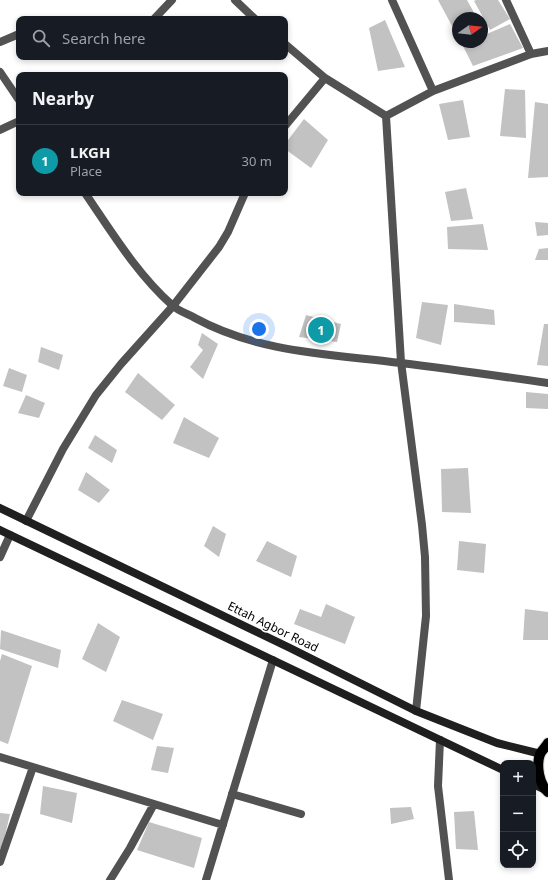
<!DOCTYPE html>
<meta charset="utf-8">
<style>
:root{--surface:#171b24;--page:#20242c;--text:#f1f3f6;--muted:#9ea1a6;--line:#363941;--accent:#ea580c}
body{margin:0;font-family:"Noto Sans",sans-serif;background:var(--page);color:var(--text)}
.controls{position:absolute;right:12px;bottom:12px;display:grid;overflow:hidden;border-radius:8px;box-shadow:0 2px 6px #0003}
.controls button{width:36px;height:36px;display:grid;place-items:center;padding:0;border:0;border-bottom:1px solid var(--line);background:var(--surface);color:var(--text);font:20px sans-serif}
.compass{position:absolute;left:452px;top:12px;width:36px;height:36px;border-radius:50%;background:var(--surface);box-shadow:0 2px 6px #0003;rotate:75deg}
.you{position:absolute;left:259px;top:329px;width:14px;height:14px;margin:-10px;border:3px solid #fff;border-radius:50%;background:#1a73e8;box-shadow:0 0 0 6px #1a73e833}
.badge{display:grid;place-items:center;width:26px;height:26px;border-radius:50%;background:var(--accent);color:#fff;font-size:13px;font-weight:700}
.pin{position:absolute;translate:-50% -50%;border:2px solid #fff;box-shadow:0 1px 4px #0006}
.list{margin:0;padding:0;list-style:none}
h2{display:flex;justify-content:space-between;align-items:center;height:52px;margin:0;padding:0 16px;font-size:17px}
h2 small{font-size:13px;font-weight:400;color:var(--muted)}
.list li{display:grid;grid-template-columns:26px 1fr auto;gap:12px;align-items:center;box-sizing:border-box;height:72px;padding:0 16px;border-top:1px solid var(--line)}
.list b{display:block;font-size:15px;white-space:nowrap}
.list p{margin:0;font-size:13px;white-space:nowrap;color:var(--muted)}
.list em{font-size:13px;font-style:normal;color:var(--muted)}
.icon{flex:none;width:22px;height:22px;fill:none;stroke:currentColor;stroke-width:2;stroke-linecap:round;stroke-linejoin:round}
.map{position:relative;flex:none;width:548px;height:880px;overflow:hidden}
.search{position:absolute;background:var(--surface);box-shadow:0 2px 6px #0003;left:16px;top:16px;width:272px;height:44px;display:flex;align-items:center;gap:10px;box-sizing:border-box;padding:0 14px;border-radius:8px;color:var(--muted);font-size:15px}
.panel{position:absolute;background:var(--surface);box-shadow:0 2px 6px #0003;left:16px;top:72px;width:272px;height:124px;border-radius:8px}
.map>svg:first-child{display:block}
.building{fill:#c2c2c2}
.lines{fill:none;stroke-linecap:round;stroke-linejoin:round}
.primary-casing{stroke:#dbdbdb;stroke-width:12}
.lane{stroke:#525252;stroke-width:8}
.street{stroke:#525252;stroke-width:8}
.secondary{stroke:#1f1f1f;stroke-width:8}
.primary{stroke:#000;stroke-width:10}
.labels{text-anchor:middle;stroke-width:3;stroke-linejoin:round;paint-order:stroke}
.street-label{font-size:12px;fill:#000;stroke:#fff}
</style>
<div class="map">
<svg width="548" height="880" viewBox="0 0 548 880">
<rect width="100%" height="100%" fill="#fff"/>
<path class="building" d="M 438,0 L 467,0 L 477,18 L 458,18 L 458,37 Z
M 476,0 L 498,0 L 510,19 L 490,30 L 474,1 Z
M 385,20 L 405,67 L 378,71 L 369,28 Z
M 510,24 L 523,48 L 473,66 L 461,42 L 466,42 L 463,45 L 469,42 L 482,42 L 482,36 Z
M 505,89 L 525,90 L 526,138 L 500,136 Z
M 463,100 L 470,137 L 448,140 L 439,104 Z
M 535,102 L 548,104 L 548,177 L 528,178 Z
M 304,119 L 328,140 L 311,168 L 285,149 L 285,144 Z
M 466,188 L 473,219 L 451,221 L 445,192 Z
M 535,222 L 548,223 L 548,235 L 537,236 Z
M 483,224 L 488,250 L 448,249 L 447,227 Z
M 548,248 L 548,260 L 535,260 L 539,249 Z
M 422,302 L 448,305 L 441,345 L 416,338 Z
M 454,304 L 494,310 L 495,325 L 454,322 Z
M 306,315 L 341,324 L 337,342 L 299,337 Z
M 544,324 L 548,324 L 548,366 L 537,365 Z
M 202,333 L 218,344 L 203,379 L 190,367 L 203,350 L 198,345 Z
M 41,347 L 63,355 L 59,370 L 38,362 Z
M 9,368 L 27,375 L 22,392 L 3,386 Z
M 138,373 L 175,405 L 162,420 L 125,392 Z
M 526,392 L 548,394 L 548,409 L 526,408 Z
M 26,395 L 45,403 L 39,418 L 18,413 Z
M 184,417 L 219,438 L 209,458 L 173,443 Z
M 95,435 L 117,450 L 112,463 L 88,448 Z
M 468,468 L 471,513 L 442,512 L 441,469 Z
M 86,472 L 110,490 L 99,503 L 78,490 Z
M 213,526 L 226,534 L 219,557 L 204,546 Z
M 267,541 L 297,556 L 291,577 L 256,561 Z
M 459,541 L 486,544 L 484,573 L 457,570 Z
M 326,604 L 355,617 L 345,644 L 294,624 L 300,609 L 321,617 Z
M 525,609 L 548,612 L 548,640 L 523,640 Z
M 98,623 L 120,637 L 106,672 L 82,659 Z
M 1,630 L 61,650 L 58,668 L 0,649 Z
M 2,654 L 32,666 L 8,744 L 0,741 L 0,661 Z
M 122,700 L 163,714 L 153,740 L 113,721 Z
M 157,746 L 174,748 L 168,773 L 151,770 Z
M 43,786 L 77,793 L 72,823 L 40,814 Z
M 411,807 L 414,819 L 391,824 L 390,808 Z
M 474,811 L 478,850 L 456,849 L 454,812 Z
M 0,813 L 10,814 L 2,849 L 0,848 Z
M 149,822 L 202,838 L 194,868 L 137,850 Z"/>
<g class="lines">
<g class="primary-casing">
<path id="primary" d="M 548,743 C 546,747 542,750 540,754 C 536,766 539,784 548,792"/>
</g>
<path class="lane" d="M 232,794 L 301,814"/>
<path class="street" d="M 235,0 L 255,19
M 392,0 L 433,91
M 506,0 L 531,54
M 154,19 L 172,0
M 0,42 L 19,34
M 285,44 L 325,78 L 386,116
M 0,72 L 19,100
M 386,116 L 401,362 L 422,525 L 425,557 L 426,616 L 416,711
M 386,116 L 433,91 L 531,54 L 548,51
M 285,126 L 325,78
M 0,130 L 19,121
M 85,193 C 111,231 137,274 172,305 C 178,311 188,314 195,318 C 259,353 331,354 401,363 C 450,369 499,376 548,383
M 26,521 L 63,449 L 96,395 L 121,364 L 173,306 L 219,247 L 228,232 L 245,193
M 0,557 L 10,535
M 440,740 L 438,786 L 449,880
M 0,757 L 223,825
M 0,862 L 33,767
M 110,880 L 130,848 L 154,804
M 206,880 L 273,660"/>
<path class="secondary" d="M 0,508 L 290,648 L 416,711 L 497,743 L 541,754
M 0,530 L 503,770
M 533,784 L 546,790"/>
<use href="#primary" class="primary"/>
</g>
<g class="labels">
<g class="street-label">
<text transform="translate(273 627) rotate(26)" y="4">Ettah Agbor Road</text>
</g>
</g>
</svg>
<div class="controls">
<button>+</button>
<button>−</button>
<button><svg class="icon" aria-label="locate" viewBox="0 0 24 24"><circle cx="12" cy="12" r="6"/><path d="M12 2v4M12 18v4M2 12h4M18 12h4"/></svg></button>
</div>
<svg class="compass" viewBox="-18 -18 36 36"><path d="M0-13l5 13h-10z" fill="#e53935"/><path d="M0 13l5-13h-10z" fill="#9ea1a6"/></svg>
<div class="you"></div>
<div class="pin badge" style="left:321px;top:330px;background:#0f9aa8">1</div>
<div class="search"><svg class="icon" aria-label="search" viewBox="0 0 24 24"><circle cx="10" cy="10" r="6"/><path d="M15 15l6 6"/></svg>Search here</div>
<section class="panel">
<h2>Nearby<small></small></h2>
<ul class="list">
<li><span class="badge" style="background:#0f9aa8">1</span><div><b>LKGH</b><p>Place</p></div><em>30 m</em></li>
</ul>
</section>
</div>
